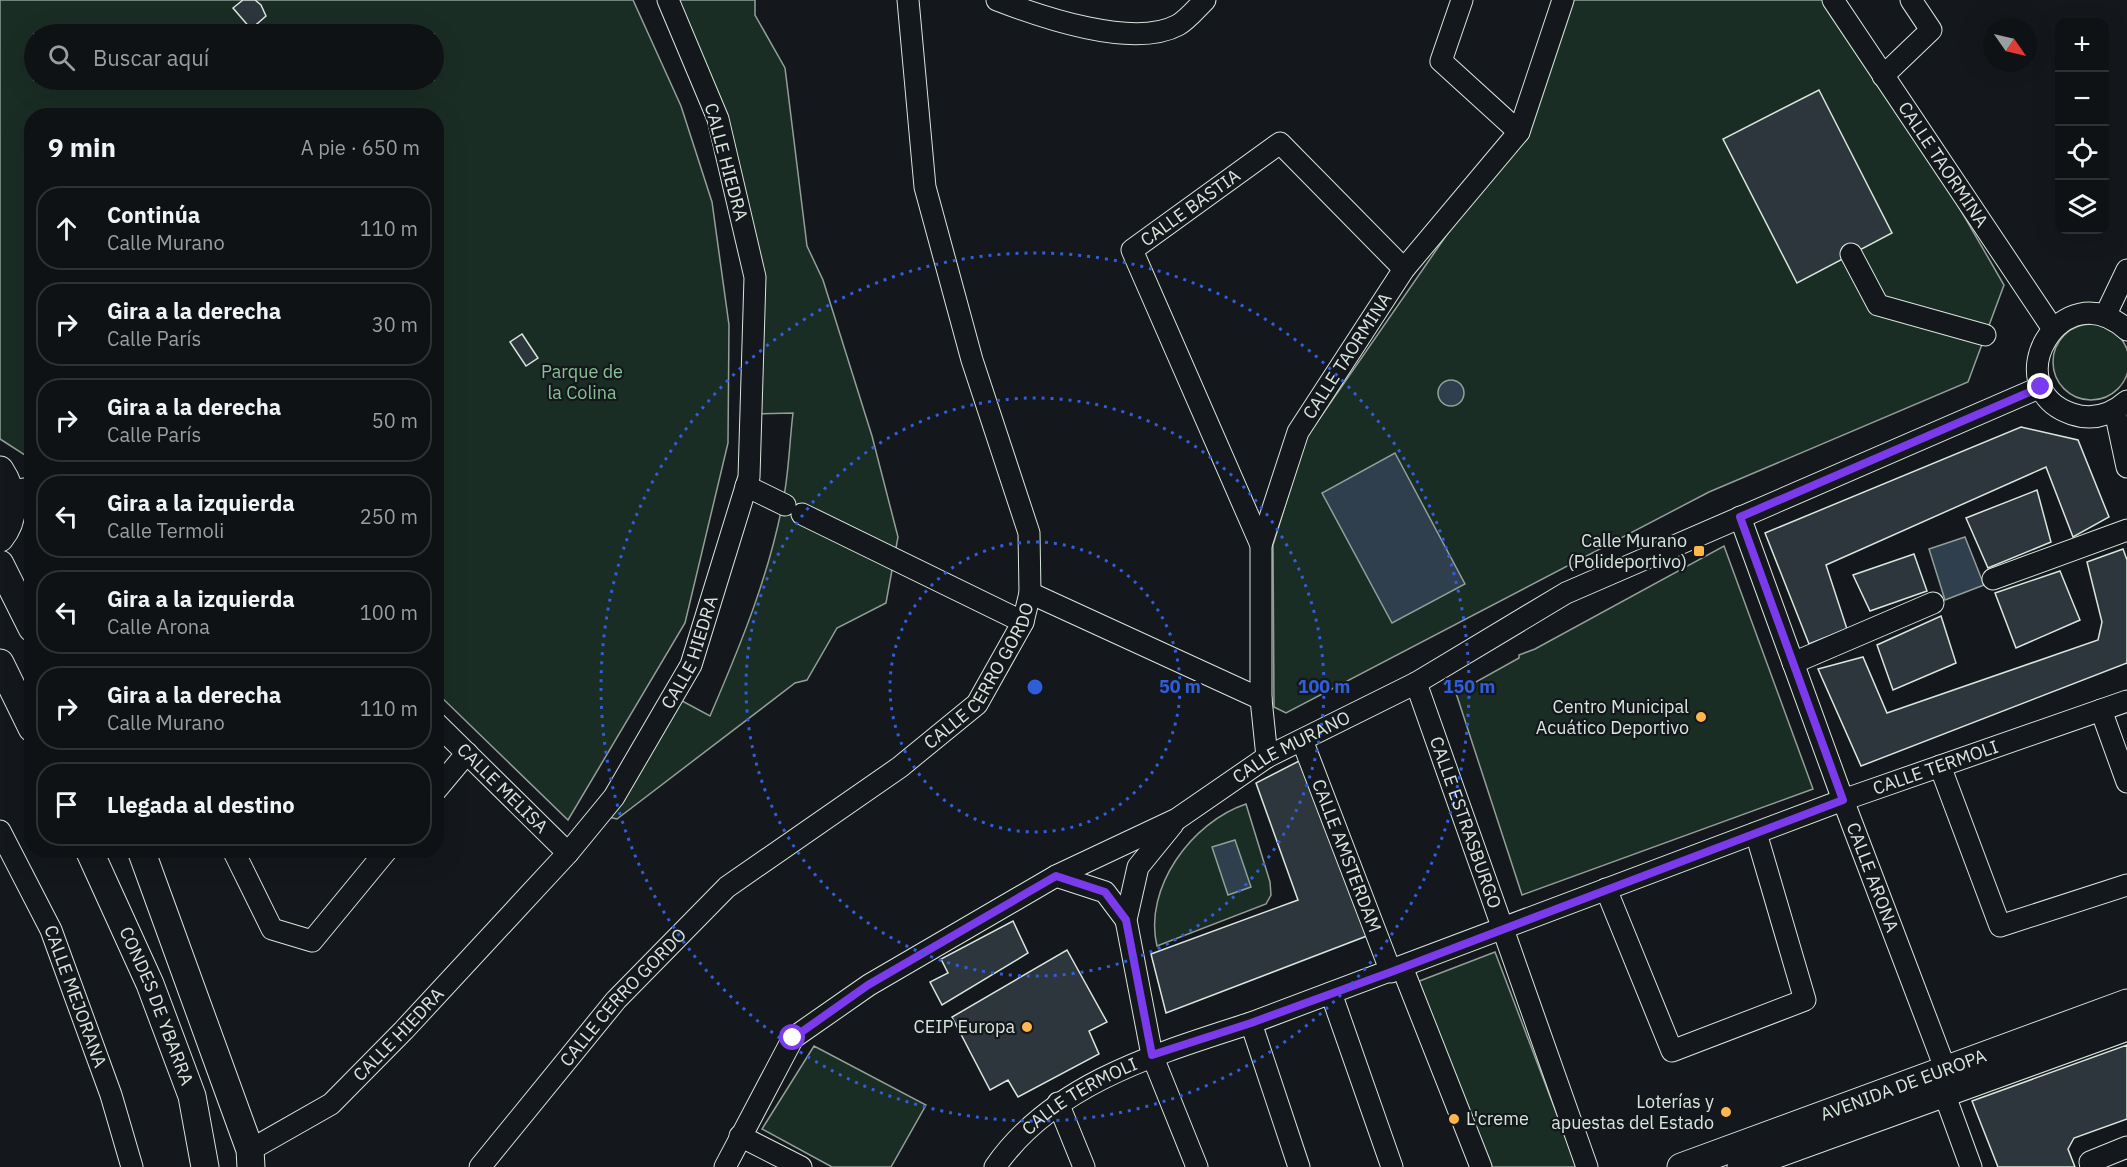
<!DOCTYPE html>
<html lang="es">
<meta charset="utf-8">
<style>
:root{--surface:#0f1215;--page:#181b1e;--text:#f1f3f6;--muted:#9b9ea0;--line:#2f3234}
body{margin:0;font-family:"IBM Plex Sans",sans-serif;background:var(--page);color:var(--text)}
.controls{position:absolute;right:18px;top:18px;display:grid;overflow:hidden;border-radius:12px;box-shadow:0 6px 24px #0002}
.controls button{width:54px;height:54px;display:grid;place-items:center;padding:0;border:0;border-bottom:2px solid var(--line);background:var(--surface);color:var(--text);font:30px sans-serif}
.compass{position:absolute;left:1983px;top:18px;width:54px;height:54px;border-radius:50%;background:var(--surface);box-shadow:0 6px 24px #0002;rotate:124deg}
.stop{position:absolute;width:18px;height:18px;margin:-14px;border:4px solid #7c3aed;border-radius:50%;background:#fff}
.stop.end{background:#7c3aed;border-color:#fff;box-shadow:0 2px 6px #0008}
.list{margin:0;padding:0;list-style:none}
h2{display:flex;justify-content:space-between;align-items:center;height:78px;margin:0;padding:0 24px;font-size:26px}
h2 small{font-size:20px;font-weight:400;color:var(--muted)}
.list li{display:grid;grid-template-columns:39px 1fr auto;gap:18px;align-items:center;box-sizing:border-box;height:84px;margin:0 12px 12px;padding:0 12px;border:2px solid var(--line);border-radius:24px}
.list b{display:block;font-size:22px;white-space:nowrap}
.list p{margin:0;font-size:20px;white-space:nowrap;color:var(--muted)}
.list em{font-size:20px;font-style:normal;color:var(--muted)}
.icon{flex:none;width:33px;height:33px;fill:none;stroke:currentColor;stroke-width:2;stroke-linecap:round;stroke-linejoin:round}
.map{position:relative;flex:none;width:2127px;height:1167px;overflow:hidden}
.search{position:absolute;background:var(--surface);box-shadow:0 6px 24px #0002;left:24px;top:24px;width:420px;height:66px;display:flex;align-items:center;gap:15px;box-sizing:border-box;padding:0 21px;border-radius:33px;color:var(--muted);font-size:22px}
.panel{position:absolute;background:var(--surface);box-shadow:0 6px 24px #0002;left:24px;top:108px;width:420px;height:750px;border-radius:24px}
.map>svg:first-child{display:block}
.green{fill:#1a2d24;stroke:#939e99;stroke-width:1.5;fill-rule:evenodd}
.water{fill:#2f3f4d;stroke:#939e99;stroke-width:1.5}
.building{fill:#2c363c;stroke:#d8e6dc;stroke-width:1.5}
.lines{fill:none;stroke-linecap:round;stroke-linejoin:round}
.minor-casing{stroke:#d8e6dc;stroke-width:23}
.major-casing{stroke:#d8e6dc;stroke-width:29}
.minor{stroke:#14181c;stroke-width:21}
.major{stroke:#14181c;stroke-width:27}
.route{stroke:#7c3aed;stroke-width:8}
.ring{fill:none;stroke:#305dd8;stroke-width:3;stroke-dasharray:3 6}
.poi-dot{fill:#ffb74d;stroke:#14181c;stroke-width:2}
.labels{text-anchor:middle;stroke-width:4.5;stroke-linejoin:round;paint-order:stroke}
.street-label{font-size:18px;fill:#d8e6dc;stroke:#14181c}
.park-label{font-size:18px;fill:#8ac095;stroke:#14181c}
.poi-label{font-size:18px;fill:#d8e6dc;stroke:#14181c;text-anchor:end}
.centre{fill:#305dd8;stroke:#14181c;stroke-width:3}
.ring-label{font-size:18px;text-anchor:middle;font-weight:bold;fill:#305dd8;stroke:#14181c;stroke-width:4.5;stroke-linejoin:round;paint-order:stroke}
</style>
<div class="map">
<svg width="2127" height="1167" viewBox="0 0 2127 1167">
<rect width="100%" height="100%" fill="#14181c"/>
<path class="green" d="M 0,0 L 633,0 L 681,106 L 712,202 L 729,325 L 728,443 L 685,623 L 568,820 L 437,693 L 436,116 L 32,116 L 31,459 L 0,439 ZM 34,34 L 434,34 L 434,80 L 34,80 Z
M 668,0 L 755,0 L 755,15 L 785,68 L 807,246 L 823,280 L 872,436 L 898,537 L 886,603 L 837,628 L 807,680 L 795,683 L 617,819 L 599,815 L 673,696 L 710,716 C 741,644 772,569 785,490 C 789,465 790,438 793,413 L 751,414 L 755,277 L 718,119 Z
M 1563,0 L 1833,0 L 1883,76 L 2004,285 L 1968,382 L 1709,492 L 1286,713 L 1274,707 L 1273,545 L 1306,438 L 1518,132 Z
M2053 362a38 38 0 1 1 76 0a38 38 0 1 1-76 0Z
M 1724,546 L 1813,789 L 1522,895 L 1456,693 L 1519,658 L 1519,655 L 1535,649 Z
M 1246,804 L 1270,882 L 1271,895 L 1266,904 L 1157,946 C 1143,888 1192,822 1246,804 Z
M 1495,952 L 1577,1167 L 1487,1167 L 1417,982 Z
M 814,1046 L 926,1105 L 891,1167 L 832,1167 L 762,1129 Z"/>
<path class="water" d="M1438 393a13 13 0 1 1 26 0a13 13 0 1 1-26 0Z
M 1395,453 L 1465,584 L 1392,623 L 1322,493 Z
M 1965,537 L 1984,585 L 1945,600 L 1929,549 Z
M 1235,840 L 1251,887 L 1228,895 L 1212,847 Z"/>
<path class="building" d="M 243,0 L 255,0 L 261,5 L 266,16 L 251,29 L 233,8 Z
M 1819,90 L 1892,233 L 1797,283 L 1723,139 Z
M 522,334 L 538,358 L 526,366 L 510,342 Z
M 2021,427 L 2078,440 L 2109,517 L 2073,537 L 2046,467 L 1826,565 L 1847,629 L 1809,644 L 1765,533 Z
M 2037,490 L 2051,542 L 1988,568 L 1966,518 Z
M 2123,549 L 2127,560 L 2127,663 L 1861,766 L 1818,669 L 1863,657 L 1887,713 L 2098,640 L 2102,622 L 2087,562 Z
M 1914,554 L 1927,591 L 1870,611 L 1853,575 Z
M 2060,571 L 2080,620 L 2016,648 L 1995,593 Z
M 1941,616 L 1956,663 L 1893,690 L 1877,645 Z
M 1305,758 L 1372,934 L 1166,1013 L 1151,954 L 1298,900 L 1256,783 Z
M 1013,921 L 1028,953 L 942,1005 L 930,982 L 948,973 L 941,959 Z
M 1067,950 L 1107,1022 L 1089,1031 L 1099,1054 L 1018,1097 L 1008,1080 L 990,1090 L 952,1017 Z
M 2127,1045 L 2127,1119 L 2074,1138 L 2068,1149 L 2075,1167 L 1998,1167 L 1972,1101 Z"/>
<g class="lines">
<g class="minor-casing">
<g id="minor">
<path d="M 997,0 C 1041,17 1134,49 1178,25 C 1187,20 1197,8 1205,0"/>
<path d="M 1462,0 L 1441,61 L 1519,132"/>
<path id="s1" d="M 1833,0 L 2053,329"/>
<path d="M 1883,76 L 1931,30 L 1911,0"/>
<path d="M 1851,254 L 1878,305 L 1985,335"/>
<path d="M 2105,316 L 2127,270"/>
<path d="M 2127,330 C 2061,270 1995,388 2072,414 C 2093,421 2111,415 2127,401"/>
<path d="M 2115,411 L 2127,467"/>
<path d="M 746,486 L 785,505"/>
<path d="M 11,491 L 32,488"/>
<path d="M 802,514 L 1023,622"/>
<path id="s2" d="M 1740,517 L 1843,800 L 1945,1068"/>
<path id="s3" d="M 1261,545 L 1132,250 L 1280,143 L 1404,269"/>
<path d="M 1993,579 L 2127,530"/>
<path d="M 1030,593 L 1261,699"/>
<path d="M 1793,663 L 1933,603"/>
<path id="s4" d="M 1416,683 L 1587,1167"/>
<path d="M 2101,710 L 2127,782"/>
<path id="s5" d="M 436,723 L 568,853"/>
<path id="s6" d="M 1302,740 L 1391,972"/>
<path id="s7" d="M 1267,757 L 1261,699 L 1261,545 L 1298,432 L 1404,269 L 1519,132 L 1563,0"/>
<path d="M 1940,766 L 2000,926 L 2127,885"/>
<path d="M 436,790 L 467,753"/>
<path d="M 1173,824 L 1138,867 L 1126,920 L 1152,1055 L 1197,1167"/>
<path id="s8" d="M 0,831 L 51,930 L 111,1095 L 132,1167"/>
<path d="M 233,850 L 272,929 L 312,941 L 387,850"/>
<path d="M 1056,876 L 1105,892 L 1126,920"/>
<path d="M 1606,889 L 1672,1051 L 1805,1000 L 1756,833"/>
<path d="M 1402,967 L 1481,1167"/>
<path d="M 1331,993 L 1392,1167"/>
<path d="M 1251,1023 L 1299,1167"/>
<path d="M 1944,1093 L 1971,1167"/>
<path d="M 1058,1103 L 1084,1167"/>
<path d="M 740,1136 L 801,1167"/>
<path id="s9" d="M 250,1150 L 331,1104 L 404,1030 L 568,853 L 614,797 L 691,665 L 749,477 L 755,277 L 718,119 L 668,0"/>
<path id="s10" d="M 480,1167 L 616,1000 L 727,887 L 900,767 L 977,704 L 1023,622 L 1030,593 L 1029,533 L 972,360 L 925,187 L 908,0"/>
<path id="s11" d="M 725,1167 L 793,1038 L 869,985 L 1056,876 L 1177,819 L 1267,757 L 1416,683 L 1566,593 L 2041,387"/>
<path id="s12" d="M 995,1167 C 1053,1083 1159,1053 1251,1023 L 1843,800 L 2127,701"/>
<path d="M 2091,1167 L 2090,1162 L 2127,1147"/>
</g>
</g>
<g class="major-casing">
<g id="major">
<path d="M 0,470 C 14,491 17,517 0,538"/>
<path d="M 0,564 L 32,628"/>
<path d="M 0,663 L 32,728"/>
<path id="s13" d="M 89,850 L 150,984 L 192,1096 L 205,1167"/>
<path d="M 141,850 L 250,1150 L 251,1167"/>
<path id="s14" d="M 1681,1167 L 2127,1003"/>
<path d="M 1741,1167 L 2127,1027"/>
</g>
</g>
<use href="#minor" class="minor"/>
<use href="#major" class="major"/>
</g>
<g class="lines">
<path class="route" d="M 793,1038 L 868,985 L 1056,876 L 1105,892 L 1126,920 L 1152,1055 L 1251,1023 L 1391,972 L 1843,800 L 1740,517 L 2041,387"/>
</g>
<g class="ring">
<circle cx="1035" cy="687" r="145"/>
<circle cx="1035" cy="687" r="289"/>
<circle cx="1035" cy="687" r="434"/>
</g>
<g class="poi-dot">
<rect x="1693" y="545" width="12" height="12" rx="3"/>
<circle cx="1701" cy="717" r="6"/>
<circle cx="1027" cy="1027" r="6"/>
<circle cx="1726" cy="1112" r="6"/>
<circle cx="1454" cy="1119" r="6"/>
</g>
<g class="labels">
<g class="street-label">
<text transform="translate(726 162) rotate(75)" y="6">CALLE HIEDRA</text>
<text dy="6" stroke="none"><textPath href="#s1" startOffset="198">CALLE TAORMINA</textPath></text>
<text dy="6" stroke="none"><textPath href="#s3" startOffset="394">CALLE BASTIA</textPath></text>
<text dy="6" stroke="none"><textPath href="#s7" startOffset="422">CALLE TAORMINA</textPath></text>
<text dy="6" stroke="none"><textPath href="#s9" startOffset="675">CALLE HIEDRA</textPath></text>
<text dy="6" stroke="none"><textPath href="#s10" startOffset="708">CALLE CERRO GORDO</textPath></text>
<text dy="6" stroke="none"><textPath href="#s11" startOffset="724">CALLE MURANO</textPath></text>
<text dy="6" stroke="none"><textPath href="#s12" startOffset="1030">CALLE TERMOLI</textPath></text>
<text dy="6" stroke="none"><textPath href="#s5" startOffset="93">CALLE MELISA</textPath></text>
<text dy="6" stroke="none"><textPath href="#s4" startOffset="148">CALLE ESTRASBURGO</textPath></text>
<text dy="6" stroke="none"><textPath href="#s6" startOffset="124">CALLE AMSTERDAM</textPath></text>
<text dy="6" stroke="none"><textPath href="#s2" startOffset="384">CALLE ARONA</textPath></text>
<text dy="6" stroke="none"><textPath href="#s8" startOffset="182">CALLE MEJORANA</textPath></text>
<text dy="6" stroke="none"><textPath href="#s10" startOffset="222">CALLE CERRO GORDO</textPath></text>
<text dy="6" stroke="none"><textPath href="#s13" startOffset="170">CONDES DE YBARRA</textPath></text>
<text dy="6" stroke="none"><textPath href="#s9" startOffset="190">CALLE HIEDRA</textPath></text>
<text dy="6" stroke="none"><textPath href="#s14" startOffset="237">AVENIDA DE EUROPA</textPath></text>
<text dy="6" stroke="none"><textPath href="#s12" startOffset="112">CALLE TERMOLI</textPath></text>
</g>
<g class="park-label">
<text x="582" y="378">Parque de<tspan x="582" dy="21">la Colina</tspan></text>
</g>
<g class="poi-label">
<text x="1687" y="547">Calle Murano<tspan x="1687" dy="21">(Polideportivo)</tspan></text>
<text x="1689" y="713">Centro Municipal<tspan x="1689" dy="21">Acuático Deportivo</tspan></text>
<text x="1015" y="1033">CEIP Europa</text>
<text x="1714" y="1108">Loterías y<tspan x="1714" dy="21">apuestas del Estado</tspan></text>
<text x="1466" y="1125" text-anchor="start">L'creme</text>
</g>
</g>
<circle cx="1035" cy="687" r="9" class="centre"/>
<g class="ring-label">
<text x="1180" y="693">50 m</text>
<text x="1324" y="693">100 m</text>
<text x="1469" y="693">150 m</text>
</g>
</svg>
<div class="controls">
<button>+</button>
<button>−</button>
<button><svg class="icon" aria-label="locate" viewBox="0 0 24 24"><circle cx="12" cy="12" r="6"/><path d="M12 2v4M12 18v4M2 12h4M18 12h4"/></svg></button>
<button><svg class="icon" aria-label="layers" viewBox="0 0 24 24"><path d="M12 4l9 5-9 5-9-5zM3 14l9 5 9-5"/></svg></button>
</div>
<svg class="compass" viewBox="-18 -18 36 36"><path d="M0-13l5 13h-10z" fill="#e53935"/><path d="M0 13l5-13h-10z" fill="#9b9ea0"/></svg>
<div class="stop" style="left:793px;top:1038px"></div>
<div class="stop end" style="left:2041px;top:387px"></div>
<div class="search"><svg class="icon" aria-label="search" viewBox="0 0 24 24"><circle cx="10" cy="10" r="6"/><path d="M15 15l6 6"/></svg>Buscar aquí</div>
<section class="panel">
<h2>9 min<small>A pie · 650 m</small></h2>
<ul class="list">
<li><svg class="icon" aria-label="ahead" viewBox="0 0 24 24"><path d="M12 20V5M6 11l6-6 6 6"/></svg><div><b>Continúa</b><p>Calle Murano</p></div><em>110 m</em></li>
<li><svg class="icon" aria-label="right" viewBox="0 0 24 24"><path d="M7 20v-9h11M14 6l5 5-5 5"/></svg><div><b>Gira a la derecha</b><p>Calle París</p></div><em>30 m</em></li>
<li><svg class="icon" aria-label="right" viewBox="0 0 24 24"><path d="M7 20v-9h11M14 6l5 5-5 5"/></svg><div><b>Gira a la derecha</b><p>Calle París</p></div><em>50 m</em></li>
<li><svg class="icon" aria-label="left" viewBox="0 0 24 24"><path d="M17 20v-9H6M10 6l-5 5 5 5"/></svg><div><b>Gira a la izquierda</b><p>Calle Termoli</p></div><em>250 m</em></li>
<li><svg class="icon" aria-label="left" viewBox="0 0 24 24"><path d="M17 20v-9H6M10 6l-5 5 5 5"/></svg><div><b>Gira a la izquierda</b><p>Calle Arona</p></div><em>100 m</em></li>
<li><svg class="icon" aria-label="right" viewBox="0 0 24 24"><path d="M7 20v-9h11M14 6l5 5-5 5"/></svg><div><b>Gira a la derecha</b><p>Calle Murano</p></div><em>110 m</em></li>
<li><svg class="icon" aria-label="arrive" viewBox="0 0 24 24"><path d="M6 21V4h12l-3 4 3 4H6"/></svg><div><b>Llegada al destino</b></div></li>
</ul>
</section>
</div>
